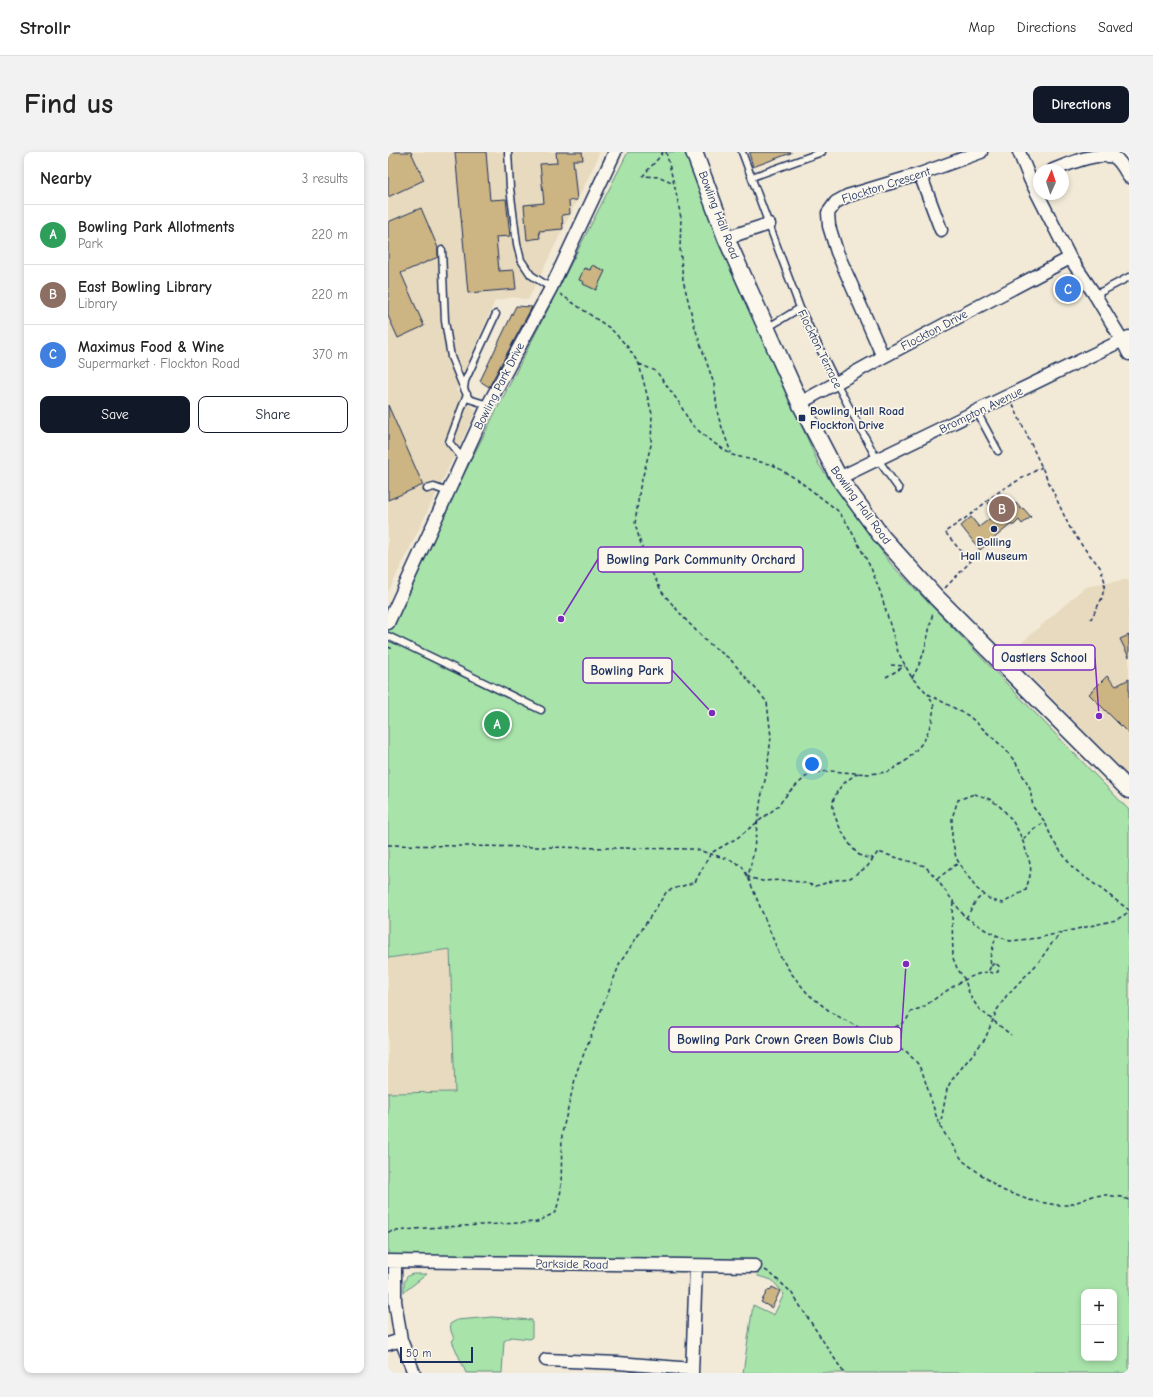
<!DOCTYPE html>
<meta charset="utf-8">
<style>
:root{--surface:#fff;--page:#f2f2f2;--text:#222;--muted:#767676;--line:#e0e0e0;--accent:#111827}
body{margin:0;font-family:"Comic Neue",sans-serif;background:var(--page);color:var(--text)}
.controls{position:absolute;right:12px;bottom:12px;display:grid;overflow:hidden;border-radius:8px;box-shadow:0 2px 6px #0003}
.controls button{width:36px;height:36px;display:grid;place-items:center;padding:0;border:0;border-bottom:1px solid var(--line);background:var(--surface);color:var(--text);font:20px sans-serif}
.compass{position:absolute;left:645px;top:12px;width:36px;height:36px;border-radius:50%;background:var(--surface);box-shadow:0 2px 6px #0003;rotate:3deg}
.scale{position:absolute;left:12px;bottom:10px;width:73px;box-sizing:border-box;padding-left:4px;border:2px solid #1b2f5e;border-top:0;font-size:11px;line-height:14px;white-space:nowrap;color:#1b2f5e;-webkit-text-stroke:3px #fbf7ec;paint-order:stroke}
.you{position:absolute;left:424px;top:612px;width:14px;height:14px;margin:-10px;border:3px solid #fff;border-radius:50%;background:#1a73e8;box-shadow:0 0 0 6px #1a73e833}
.badge{display:grid;place-items:center;width:26px;height:26px;border-radius:50%;background:var(--accent);color:#fff;font-size:13px;font-weight:700}
.pin{position:absolute;translate:-50% -50%;border:2px solid #fff;box-shadow:0 1px 4px #0006}
.list{margin:0;padding:0;list-style:none}
h2{display:flex;justify-content:space-between;align-items:center;height:52px;margin:0;padding:0 16px;font-size:17px}
h2 small{font-size:13px;font-weight:400;color:var(--muted)}
.list li{display:grid;grid-template-columns:26px 1fr auto;gap:12px;align-items:center;box-sizing:border-box;height:60px;padding:0 16px;border-top:1px solid var(--line)}
.list b{display:block;font-size:15px;white-space:nowrap}
.list p{margin:0;font-size:13px;white-space:nowrap;color:var(--muted)}
.list em{font-size:13px;font-style:normal;color:var(--muted)}
.actions{display:flex;gap:8px;padding:12px 16px}
.actions a{flex:1;padding:9px 0;border:1px solid var(--accent);border-radius:8px;text-align:center;font-size:14px;color:var(--accent)}
.actions .main{background:var(--accent);color:#fff}
.map{position:relative;flex:none;width:741px;height:1221px;overflow:hidden;border-radius:8px}
header{display:flex;align-items:center;gap:24px;box-sizing:border-box;height:56px;padding:0 20px;background:var(--surface);border-bottom:1px solid var(--line)}
header strong{font-size:19px}
nav{display:flex;gap:22px;margin-inline-start:auto;font-size:14px}
.intro{display:flex;align-items:center;justify-content:space-between;box-sizing:border-box;height:96px;padding:0 24px}
h1{margin:0;font-size:28px}
.button{padding:10px 18px;border-radius:8px;background:var(--accent);color:#fff;font-size:14px;font-weight:700}
main{display:flex;gap:24px;padding:0 24px}
aside{flex:1;background:var(--surface);border-radius:8px;box-shadow:0 2px 6px #0003}
.map>svg:first-child{display:block}
.built{fill:#e7dabe}
.green{fill:#a8e3a9;stroke:#628984;fill-rule:evenodd}
.building{fill:#ccb483;stroke:#1b2f5e}
.lines{fill:none;stroke-linecap:round;stroke-linejoin:round}
.lane-casing{stroke:#1b2f5e;stroke-width:9}
.street-casing{stroke:#1b2f5e;stroke-width:15}
.secondary-casing{stroke:#1b2f5e;stroke-width:19}
.path{stroke:#1b2f5e;stroke-width:1.5;stroke-dasharray:4 3;stroke-linecap:butt}
.lane{stroke:#fbf7ec;stroke-width:6}
.street{stroke:#fbf7ec;stroke-width:12}
.secondary{stroke:#fbf7ec;stroke-width:16}
.poi-dot{fill:#1b2f5e;stroke:#fbf7ec;stroke-width:1.5}
.labels{text-anchor:middle;stroke-width:3.5;stroke-linejoin:round;paint-order:stroke}
.street-label{font-size:12px;fill:#1b2f5e;stroke:#fbf7ec}
.poi-label{font-size:12px;font-weight:bold;fill:#1b2f5e;stroke:#fbf7ec;text-anchor:start}
.leader{fill:none;stroke:#7b2cbf;stroke-width:1.5}
.callout-dot{fill:#7b2cbf;stroke:#fbf7ec;stroke-width:1.5}
.callout{fill:#fbf7ec;stroke:#7b2cbf;stroke-width:1.5}
.callout-label{font-size:13px;text-anchor:middle;font-weight:bold;fill:#1b2f5e}
</style>
<header>
<strong>Strollr</strong>
<nav><a>Map</a><a>Directions</a><a>Saved</a></nav>
</header>
<div class="intro"><h1>Find us</h1><a class="button">Directions</a></div>
<main>
<aside>
<h2>Nearby<small>3 results</small></h2>
<ul class="list">
<li><span class="badge" style="background:#2e9e5b">A</span><div><b>Bowling Park Allotments</b><p>Park</p></div><em>220 m</em></li>
<li><span class="badge" style="background:#8d6e63">B</span><div><b>East Bowling Library</b><p>Library</p></div><em>220 m</em></li>
<li><span class="badge" style="background:#3f7fe0">C</span><div><b>Maximus Food &amp; Wine</b><p>Supermarket · Flockton Road</p></div><em>370 m</em></li>
</ul>
<div class="actions"><a class="main">Save</a><a>Share</a></div>
</aside>
<div class="map">
<svg width="741" height="1221" viewBox="0 0 741 1221">
<rect width="100%" height="100%" fill="#f2ead7"/>
<filter id="ink" filterUnits="userSpaceOnUse"><feTurbulence type="fractalNoise" baseFrequency=".025" numOctaves="2"/><feDisplacementMap in="SourceGraphic" scale="8" xChannelSelector="R" yChannelSelector="G"/><feConvolveMatrix kernelMatrix="1 2 1 2 8 2 1 2 1" color-interpolation-filters="sRGB"/></filter>
<g filter="url(#ink)">
<path class="built" d="M 0,0 L 211,0 L 207,12 L 140,148 L 125,145 L 107,149 L 68,238 L 88,259 L 0,441 Z
M 741,427 L 741,625 L 621,502 L 697,435 Z
M 62,797 L 67,940 L 0,941 L 0,806 Z"/>
<path class="green" d="M 240,0 L 301,0 L 326,75 L 431,313 L 503,412 L 741,658 L 741,1221 L 355,1221 L 365,1153 L 386,1163 L 396,1142 L 384,1128 L 370,1124 L 367,1114 L 0,1109 L 0,941 L 67,940 L 62,797 L 0,806 L 0,471 ZM 696,1140 L 726,1140 L 726,1206 L 696,1206 Z
M 25,1122 L 39,1122 L 16,1140 C 16,1132 15,1124 25,1122 Z
M 104,1165 L 144,1168 L 144,1185 L 142,1187 L 123,1185 L 116,1189 L 114,1221 L 78,1221 L 64,1189 L 66,1187 L 63,1179 L 62,1172 L 69,1168 Z"/>
<path class="building" d="M 0,0 L 23,0 L 36,28 L 0,45 Z
M 67,0 L 98,0 L 102,48 L 118,47 L 122,84 L 108,85 L 111,119 L 126,118 L 128,137 L 80,141 Z
M 168,0 L 194,0 L 195,8 L 185,8 L 189,48 L 181,49 L 182,62 L 174,63 L 175,77 L 151,79 L 152,86 L 139,88 L 136,53 L 156,51 L 152,12 L 169,11 Z
M 365,0 L 403,0 L 403,1 L 365,15 L 361,1 Z
M 33,56 L 50,96 L 50,105 L 13,121 L 36,174 L 10,186 L 0,164 L 0,70 Z
M 204,113 L 217,119 L 208,138 L 195,132 L 196,130 L 191,128 L 196,116 L 202,118 Z
M 128,154 L 144,155 L 101,235 L 92,229 Z
M 0,253 L 35,333 L 0,348 Z
M 612,341 L 623,355 L 628,351 L 633,357 L 635,356 L 643,365 L 634,372 L 631,368 L 626,373 L 622,373 L 592,398 L 573,374 L 583,365 L 591,375 L 609,361 L 600,351 Z
M 741,483 L 741,505 L 732,487 Z
M 719,524 L 728,534 L 741,527 L 741,582 L 701,542 Z
M 384,1135 L 392,1139 L 384,1156 L 373,1150 L 380,1138 L 382,1139 Z"/>
<g class="lines">
<g class="lane-casing">
<path id="lane" d="M 120,0 L 122,36 L 129,92 L 133,108 L 143,123 L 163,136
M 354,0 L 412,156 L 451,236 L 486,302 L 511,337
M 364,25 L 434,0
M 54,98 L 57,169 L 63,205 L 76,237
M 707,143 L 741,125
M 379,176 L 412,156
M 100,253 L 81,247 L 76,237 L 77,229 L 108,162
M 589,260 L 610,299
M 75,307 L 61,290 L 79,242
M 39,337 L 46,335 L 60,340
M 0,484 L 153,558"/>
</g>
<g class="street-casing">
<path id="street" d="M 631,0 L 642,27 L 682,106 L 707,143 L 734,188 L 741,202
M 665,18 C 683,11 707,0 726,5 C 733,9 737,18 741,25
M 532,22 L 553,78
M 338,86 L 381,72
M 495,205 L 449,100 L 441,74 L 440,61 L 448,50 L 459,44 L 532,22 L 593,0
M 412,251 L 495,205 L 682,106
M 451,326 L 741,185
M 0,471 L 100,253 L 163,136 L 227,0
M 0,1109 L 367,1114
M 7,1110 L 7,1149 L 13,1188 L 26,1221
M 0,1192 L 13,1188
M 158,1208 L 230,1211 L 304,1217
M 304,1221 L 308,1114"/>
</g>
<g class="secondary-casing">
<path id="secondary" d="M 306,0 L 338,86 L 412,251 L 451,326 L 494,385 L 548,445 L 741,638"/>
</g>
<path class="path" d="M 275,0 C 269,9 261,16 255,24 L 272,25 L 286,31
M 278,0 L 288,40 L 293,66 L 292,96 L 295,128 L 307,176 L 326,232 L 330,264 L 343,301
M 172,142 L 223,177 L 239,194 L 251,212 L 264,262 L 263,293 L 252,335 L 247,372 L 258,409 L 274,440 L 296,466 L 319,490 L 342,507 L 379,550 L 383,585 L 379,619 L 373,646 L 365,703 L 360,725 L 374,729 L 394,728 L 412,730 L 428,734 L 448,728 L 462,726 L 479,715 L 490,700 L 537,714 L 547,725 L 577,765 L 599,779 L 622,789 L 650,786 L 728,768 L 741,760
M 251,212 L 268,219 L 290,249 L 303,272 L 320,287 L 344,303 L 385,313 L 410,328 L 449,358 L 459,371 L 483,416 L 493,442 L 510,500 L 524,526 L 540,542 L 581,564 L 617,597 L 628,611 L 642,637 L 645,655 L 657,670 L 665,689 L 685,716 L 741,758
M 625,253 L 681,374 L 695,395 L 712,415 L 717,430 L 714,446 L 703,467
M 557,436 L 582,410 L 557,380 L 582,363 L 613,338 L 654,315
M 0,495 L 5,497
M 503,513 L 517,514
M 498,525 L 517,514
M 524,526 C 538,503 539,485 545,460
M 470,621 C 459,628 448,636 445,650 C 443,664 459,690 468,700 C 472,705 478,706 485,706
M 586,642 C 591,643 596,645 601,647 C 621,658 633,680 639,702 C 641,708 644,716 642,723 C 641,728 639,733 638,738 L 615,751 L 603,748 L 588,736 L 577,720 L 568,706 L 564,686 L 564,666 L 570,648 Z
M 635,687 L 644,678 L 657,670
M 0,693 L 306,697 L 343,708 L 354,714 L 360,725 L 392,804 L 403,821 L 420,842 L 444,861 L 479,880 L 503,891 L 519,900 L 530,912 L 535,922 L 551,973 L 575,1009 L 614,1038 L 641,1048 L 668,1053 L 681,1053 L 705,1044 L 717,1043 L 733,1045 L 741,1048
M 549,727 L 566,714 L 571,711
M 565,750 L 564,762 L 565,806 L 569,816 L 577,828 L 582,844 L 591,857 L 623,883
M 578,766 C 583,759 587,746 596,743
M 603,814 L 607,811 L 611,814 L 610,820 L 605,821 L 600,820 L 603,814 L 602,806 L 608,784
M 488,884 C 497,879 507,876 516,870 C 520,868 520,863 523,860 C 526,858 531,857 535,855 C 553,843 579,822 600,820
M 552,975 L 559,937 L 563,929 L 597,887 L 609,858 L 619,843 L 650,811 L 664,791 L 675,780
M 0,1080 L 37,1076 L 149,1070 L 168,1060 L 173,1038 L 174,981 L 189,919 L 232,811 L 279,739 L 307,730 L 323,701 L 349,686 L 389,655 L 401,640 L 422,621 L 442,619 L 480,622 L 500,620 L 519,608 L 536,589 L 544,569 L 546,554 L 540,542
M 377,1118 L 382,1121 L 403,1140 L 456,1221"/>
<use href="#lane" class="lane"/>
<use href="#street" class="street"/>
<use href="#secondary" class="secondary"/>
</g>
</g>
<g class="poi-dot">
<rect x="410" y="262" width="8" height="8" rx="2"/>
<circle cx="606" cy="377" r="4"/>
</g>
<g class="labels">
<g class="street-label">
<text transform="translate(498 33) rotate(-18)" y="4">Flockton Crescent</text>
<text transform="translate(331 63) rotate(69)" y="4">Bowling Hall Road</text>
<text transform="translate(546 178) rotate(-28)" y="4">Flockton Drive</text>
<text transform="translate(432 197) rotate(64)" y="4">Flockton Terrace</text>
<text transform="translate(111 234) rotate(-63)" y="4">Bowling Park Drive</text>
<text transform="translate(593 258) rotate(-26)" y="4">Brompton Avenue</text>
<text transform="translate(473 353) rotate(54)" y="4">Bowling Hall Road</text>
<text transform="translate(184 1112) rotate(1)" y="4">Parkside Road</text>
</g>
<g class="poi-label">
<text x="422" y="263">Bowling Hall Road<tspan x="422" dy="14">Flockton Drive</tspan></text>
<text x="606" y="394" text-anchor="middle">Bolling<tspan x="606" dy="14">Hall Museum</tspan></text>
</g>
</g>
<path class="leader" d="M173 467L210 407M711 564L707 506M324 561L284 518M518 812L513 887"/>
<g class="callout-dot">
<circle cx="173" cy="467" r="4"/>
<circle cx="711" cy="564" r="4"/>
<circle cx="324" cy="561" r="4"/>
<circle cx="518" cy="812" r="4"/>
</g>
<g class="callout">
<rect x="210" y="395" width="205" height="25" rx="4"/>
<rect x="605" y="493" width="102" height="25" rx="4"/>
<rect x="195" y="506" width="89" height="25" rx="4"/>
<rect x="281" y="875" width="232" height="25" rx="4"/>
</g>
<g class="callout-label">
<text x="313" y="412">Bowling Park Community Orchard</text>
<text x="656" y="510">Oastlers School</text>
<text x="239" y="523">Bowling Park</text>
<text x="397" y="892">Bowling Park Crown Green Bowls Club</text>
</g>
</svg>
<div class="controls">
<button>+</button>
<button>−</button>
</div>
<svg class="compass" viewBox="-18 -18 36 36"><path d="M0-13l5 13h-10z" fill="#e53935"/><path d="M0 13l5-13h-10z" fill="#767676"/></svg>
<div class="scale">50 m</div>
<div class="you"></div>
<div class="pin badge" style="left:109px;top:572px;background:#2e9e5b">A</div>
<div class="pin badge" style="left:614px;top:357px;background:#8d6e63">B</div>
<div class="pin badge" style="left:680px;top:137px;background:#3f7fe0">C</div>
</div>
</main>
